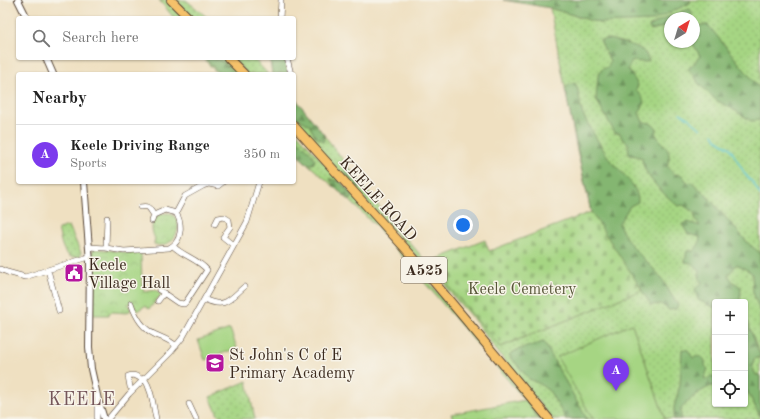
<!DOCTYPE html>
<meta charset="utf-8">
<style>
:root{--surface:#fff;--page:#f2f2f2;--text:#222;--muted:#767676;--line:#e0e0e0;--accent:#7c3aed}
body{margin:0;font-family:"Old Standard TT",serif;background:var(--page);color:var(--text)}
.controls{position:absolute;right:12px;bottom:12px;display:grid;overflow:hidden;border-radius:4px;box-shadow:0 1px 3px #0004}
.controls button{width:36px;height:36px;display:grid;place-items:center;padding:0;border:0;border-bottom:1px solid var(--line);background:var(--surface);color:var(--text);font:20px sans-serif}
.compass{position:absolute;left:664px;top:12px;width:36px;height:36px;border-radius:50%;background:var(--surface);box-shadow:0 1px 3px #0004;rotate:38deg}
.you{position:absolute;left:463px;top:225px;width:14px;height:14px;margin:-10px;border:3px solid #fff;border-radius:50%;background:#1a73e8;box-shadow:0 0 0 6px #1a73e833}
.badge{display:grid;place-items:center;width:26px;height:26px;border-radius:50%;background:var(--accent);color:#fff;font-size:13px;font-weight:700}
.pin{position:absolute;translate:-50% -33px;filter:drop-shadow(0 1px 2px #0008)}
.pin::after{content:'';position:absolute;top:21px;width:14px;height:12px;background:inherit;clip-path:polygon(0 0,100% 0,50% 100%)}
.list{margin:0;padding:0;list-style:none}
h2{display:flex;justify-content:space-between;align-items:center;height:52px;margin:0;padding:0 16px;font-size:17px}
h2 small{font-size:13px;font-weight:400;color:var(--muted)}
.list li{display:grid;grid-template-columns:26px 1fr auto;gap:12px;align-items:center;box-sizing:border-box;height:60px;padding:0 16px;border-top:1px solid var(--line)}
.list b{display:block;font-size:15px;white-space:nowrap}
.list p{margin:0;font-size:13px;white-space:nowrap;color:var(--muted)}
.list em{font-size:13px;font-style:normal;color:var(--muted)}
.icon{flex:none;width:22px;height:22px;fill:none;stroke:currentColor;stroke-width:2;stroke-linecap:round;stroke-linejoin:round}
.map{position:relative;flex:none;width:760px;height:419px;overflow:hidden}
.search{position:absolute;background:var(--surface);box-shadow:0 1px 3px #0004;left:16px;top:16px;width:280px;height:44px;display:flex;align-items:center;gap:10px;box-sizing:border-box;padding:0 14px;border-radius:4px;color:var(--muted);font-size:15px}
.panel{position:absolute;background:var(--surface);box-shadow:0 1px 3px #0004;left:16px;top:72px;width:280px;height:112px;border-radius:4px}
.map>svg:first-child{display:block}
.grass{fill:url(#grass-dots);stroke:#708050;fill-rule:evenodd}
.forest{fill:url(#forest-firs);stroke:#607048}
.cemetery{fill:url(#cemetery-stones);stroke:#708050}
.park{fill:url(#park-crowns);stroke:#708050}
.garden{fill:#a6d583;stroke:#708050}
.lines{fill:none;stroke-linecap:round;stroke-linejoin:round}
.stream{stroke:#5bc8d0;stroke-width:1.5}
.minor-casing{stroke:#564536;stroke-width:6}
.tertiary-casing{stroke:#564536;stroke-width:8}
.primary-casing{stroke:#564536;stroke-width:10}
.minor{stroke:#fff;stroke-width:5}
.tertiary{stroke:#fff;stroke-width:6}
.primary{stroke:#f5c16b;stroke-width:8}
.labels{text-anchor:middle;stroke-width:3;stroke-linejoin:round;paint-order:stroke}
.shield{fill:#f7f3e8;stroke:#73665b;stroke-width:1}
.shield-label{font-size:15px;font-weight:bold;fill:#3b2a1e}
.street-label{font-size:16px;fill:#3b2a1e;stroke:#f7f3e8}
.poi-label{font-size:16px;fill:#3b2a1e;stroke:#f7f3e8;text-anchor:start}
.park-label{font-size:16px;fill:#565537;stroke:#f7f3e8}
.quarter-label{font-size:18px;letter-spacing:1px;fill:#75565a;stroke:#f7f3e8}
</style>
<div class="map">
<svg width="760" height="419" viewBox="0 0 760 419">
<defs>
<pattern id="grass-dots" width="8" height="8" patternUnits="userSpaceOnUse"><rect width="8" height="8" fill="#a6d583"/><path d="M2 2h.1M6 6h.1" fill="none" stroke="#90b771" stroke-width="1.8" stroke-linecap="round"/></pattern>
<pattern id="forest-firs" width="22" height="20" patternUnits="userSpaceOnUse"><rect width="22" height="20" fill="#84b671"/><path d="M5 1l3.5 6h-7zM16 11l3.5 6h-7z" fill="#6d945c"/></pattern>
<pattern id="cemetery-stones" width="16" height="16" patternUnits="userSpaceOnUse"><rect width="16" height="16" fill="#a6d583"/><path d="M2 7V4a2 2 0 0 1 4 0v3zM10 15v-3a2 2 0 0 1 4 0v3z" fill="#90b771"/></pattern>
<pattern id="park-crowns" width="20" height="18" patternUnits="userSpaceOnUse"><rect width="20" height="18" fill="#a6d583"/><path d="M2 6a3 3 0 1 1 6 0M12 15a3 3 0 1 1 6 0" fill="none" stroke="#90b771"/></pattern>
</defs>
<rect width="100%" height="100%" fill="#f7f3e8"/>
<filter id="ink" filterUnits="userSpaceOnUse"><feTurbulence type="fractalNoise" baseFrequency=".025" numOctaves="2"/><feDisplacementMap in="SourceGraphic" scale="8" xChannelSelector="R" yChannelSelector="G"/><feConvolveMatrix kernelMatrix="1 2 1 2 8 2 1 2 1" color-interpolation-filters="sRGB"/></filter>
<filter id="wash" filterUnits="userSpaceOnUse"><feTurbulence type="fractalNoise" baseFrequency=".012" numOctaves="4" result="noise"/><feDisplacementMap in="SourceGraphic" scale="16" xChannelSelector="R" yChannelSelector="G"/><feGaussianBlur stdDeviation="0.9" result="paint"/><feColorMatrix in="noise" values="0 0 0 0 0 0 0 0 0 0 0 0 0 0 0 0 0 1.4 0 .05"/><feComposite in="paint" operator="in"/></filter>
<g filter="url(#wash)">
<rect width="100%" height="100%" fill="#efe0c1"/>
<path class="grass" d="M 159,0 L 168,0 L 186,18 L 174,18 Z
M 174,0 L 186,0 L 208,18 L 192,18 Z
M 690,0 L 760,0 L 760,419 L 665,419 L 632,324 L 558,357 L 593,419 L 552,419 L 497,351 L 474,320 L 447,289 C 445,283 445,280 451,276 L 449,273 C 435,277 434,274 424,264 L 294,123 L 294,97 L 335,149 L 384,213 L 437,274 L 449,269 L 500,347 L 642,290 L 591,212 L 576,146 L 550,8 L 599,23 L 674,10 L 690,3 ZM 670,18 L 694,18 L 694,42 L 670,42 ZM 715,302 L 745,302 L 745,404 L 715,404 Z
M 203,58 L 225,58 L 241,74 L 218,74 Z
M 232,58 L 253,58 L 268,74 L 247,74 Z
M 294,130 L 378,222 L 545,419 L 538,419 L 525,400 L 377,227 L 348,199 L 294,152 Z
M 69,226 L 81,253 L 80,257 L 71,257 C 61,252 61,239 58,229 Z
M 247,381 L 255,419 L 225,419 L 224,417 L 218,415 L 210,397 Z"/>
<path class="forest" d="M 503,0 L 690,0 L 690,3 L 652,21 L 599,23 L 550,8 Z
M 690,9 L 692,13 L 691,18 L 670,18 L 670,29 L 664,27 L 650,30 L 649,27 C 662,19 676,13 690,9 Z
M 702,25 L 708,25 L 760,89 L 760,120 L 751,121 L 736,111 L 716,100 L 698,83 L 696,78 L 688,69 L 692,66 L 700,56 L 692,42 L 694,42 L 694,27 Z
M 609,39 C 619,42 633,44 642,50 C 646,53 647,57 649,61 C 643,63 638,61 632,61 L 628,69 L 638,85 L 636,90 C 645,99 646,102 639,113 L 643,122 L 650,123 L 657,128 L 656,135 C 665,147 673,150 667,166 L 674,174 L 682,175 L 687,182 L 693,183 L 706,195 L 749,244 L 760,253 L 760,312 L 753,292 L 752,273 L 737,264 L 728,275 L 733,282 L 741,287 L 740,302 L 715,302 L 715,308 L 698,300 L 695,289 L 702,283 L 699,279 L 700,270 L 691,263 L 685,262 L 687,251 L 694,251 L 699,244 L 700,237 L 688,234 L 682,224 L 688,222 L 700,226 L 695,218 L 695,213 L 683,205 L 678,206 C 665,195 643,176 642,158 L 637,156 L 629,155 L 628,143 L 622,139 L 620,133 L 615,133 L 596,99 L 598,76 L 602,69 L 608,67 L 610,61 L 600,40 Z
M 205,58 C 218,58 225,61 233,72 L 231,74 L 220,74 Z
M 272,58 L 285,58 L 288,74 L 272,74 L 270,62 Z
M 575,83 C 580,92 579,102 582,112 C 587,124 601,146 608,157 C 618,171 638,183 638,202 L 630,206 L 619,223 C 624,242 647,261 659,275 C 666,284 671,296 678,305 L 676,309 L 669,310 L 661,304 L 651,305 L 591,212 L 565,89 L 569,85 Z
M 294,97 L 325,136 L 323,142 L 321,139 L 318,139 L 315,136 L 309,125 L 297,117 L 294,114 Z
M 294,136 L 312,154 L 315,160 L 313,164 L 308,164 L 294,152 Z
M 348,168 L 353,172 L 362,184 L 360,187 L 354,188 C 351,184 345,175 345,170 Z
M 330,179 L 339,181 L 353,196 L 351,200 L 348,199 L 335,188 Z
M 745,316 L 760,355 L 760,357 L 754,359 L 752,367 L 756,375 L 760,375 L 760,416 L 745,387 Z
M 544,342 L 560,372 L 587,419 L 566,419 L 550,392 L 540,384 L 529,379 L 509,355 L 517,350 Z
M 682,349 L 688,350 L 693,358 C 701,354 706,358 705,366 L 708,369 L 704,378 L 706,380 L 711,376 L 715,377 L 715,385 C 701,389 690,399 681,409 L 681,419 L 674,419 L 674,407 L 680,385 Z"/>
<path class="cemetery" d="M 591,212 L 642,290 L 500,347 L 448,286 L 452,276 L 449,269 L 437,274 L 427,263 L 485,240 L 489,251 Z"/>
<path class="park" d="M 168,213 C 189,219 174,252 154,244 L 155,239 C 151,229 150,225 158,215 Z
M 95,249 C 111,250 126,253 141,253 L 142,284 L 144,292 L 156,290 L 161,295 L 149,309 L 145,306 L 137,311 L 132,303 L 128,304 L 131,310 L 127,313 L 113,312 L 109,313 L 109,315 L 92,315 L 92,252 Z
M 525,400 L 538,419 L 453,419 L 451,414 Z"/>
<path class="garden" d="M 632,324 L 665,419 L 593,419 L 557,357 Z
M 230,329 L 237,348 L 205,360 L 198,340 Z"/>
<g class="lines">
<path class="stream" d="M 680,113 L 687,117 L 701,129
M 713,134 L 716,139 L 730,148 L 745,174 L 754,184 L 760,195"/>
</g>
</g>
<g filter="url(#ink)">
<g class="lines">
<g class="minor-casing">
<path id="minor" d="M 280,18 L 281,0
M 287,58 L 291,74
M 176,213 L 185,196 L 203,186 L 209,184 L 218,186 L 223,182
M 152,221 L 154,215
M 215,224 L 218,218 L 224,217 L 229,220 L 230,227 L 223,237 L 233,245
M 89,247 L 106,248 L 124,251 L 169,248 C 182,242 183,224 176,213 L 165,210 L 154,215 C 149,209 150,205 140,207
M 106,248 L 107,218
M 0,269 L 7,272 L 25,277 L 89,257
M 48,270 L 59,311
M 159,290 L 178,303 L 184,304 L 186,302 L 207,270 C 198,259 183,256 173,246
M 204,299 C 225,309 229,300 244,287
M 158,301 L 164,293
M 131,303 C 135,315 142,328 154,334 C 162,338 169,339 176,346
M 144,378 C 152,390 153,405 156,419
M 130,387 L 128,376 C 134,374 138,376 142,380
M 189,404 L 196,419
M 97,419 L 97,402
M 108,419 L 129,394 L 171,352 L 183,337 L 247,222 L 259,182"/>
</g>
<g class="tertiary-casing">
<path id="tertiary" d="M 18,0 L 27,18
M 46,58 L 53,74
M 84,182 L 90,262 L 89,347 L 91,369 L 98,400 L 104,419"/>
</g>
<g class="primary-casing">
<path id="primary" d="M 171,0 L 189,18
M 228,58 L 244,74
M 294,126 L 413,257 L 549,419"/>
</g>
<use href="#minor" class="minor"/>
<use href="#tertiary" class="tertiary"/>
<use href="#primary" class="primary"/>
</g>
</g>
<defs>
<g id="civic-square" transform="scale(1)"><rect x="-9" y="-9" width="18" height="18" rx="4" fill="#b5179e" stroke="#f7f3e8"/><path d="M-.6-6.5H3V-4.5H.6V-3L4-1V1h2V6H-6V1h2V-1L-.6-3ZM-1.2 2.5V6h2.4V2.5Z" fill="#fff"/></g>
<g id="school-square" transform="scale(1)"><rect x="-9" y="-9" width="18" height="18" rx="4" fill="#b5179e" stroke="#f7f3e8"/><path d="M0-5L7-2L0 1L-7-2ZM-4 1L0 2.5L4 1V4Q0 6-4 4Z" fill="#fff"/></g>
</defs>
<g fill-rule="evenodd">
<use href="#civic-square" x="74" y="273"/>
<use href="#school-square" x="215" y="363"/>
</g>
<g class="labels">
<rect class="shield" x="401" y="257" width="46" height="26" rx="3"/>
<g class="shield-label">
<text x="424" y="275">A525</text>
</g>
<g class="street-label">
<text transform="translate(379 198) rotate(48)" y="6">KEELE ROAD</text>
</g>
<g class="poi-label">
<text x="88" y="270">Keele<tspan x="88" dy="18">Village Hall</tspan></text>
<text x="229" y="360">St John's C of E<tspan x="229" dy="18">Primary Academy</tspan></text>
</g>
<g class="park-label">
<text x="522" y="294">Keele Cemetery</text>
</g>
<g class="quarter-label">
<text x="82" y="405">KEELE</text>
</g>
</g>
</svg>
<div class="controls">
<button>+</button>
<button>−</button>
<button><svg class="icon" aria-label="locate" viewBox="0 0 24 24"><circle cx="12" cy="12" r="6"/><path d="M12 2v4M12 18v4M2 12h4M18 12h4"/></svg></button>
</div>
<svg class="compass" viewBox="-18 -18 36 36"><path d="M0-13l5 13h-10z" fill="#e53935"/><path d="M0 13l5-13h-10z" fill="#767676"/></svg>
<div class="you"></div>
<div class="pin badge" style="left:616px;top:391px">A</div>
<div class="search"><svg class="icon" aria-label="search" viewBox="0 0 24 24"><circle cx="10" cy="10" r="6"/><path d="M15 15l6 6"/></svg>Search here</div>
<section class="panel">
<h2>Nearby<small></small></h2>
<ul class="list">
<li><span class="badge">A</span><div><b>Keele Driving Range</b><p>Sports</p></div><em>350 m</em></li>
</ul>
</section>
</div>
